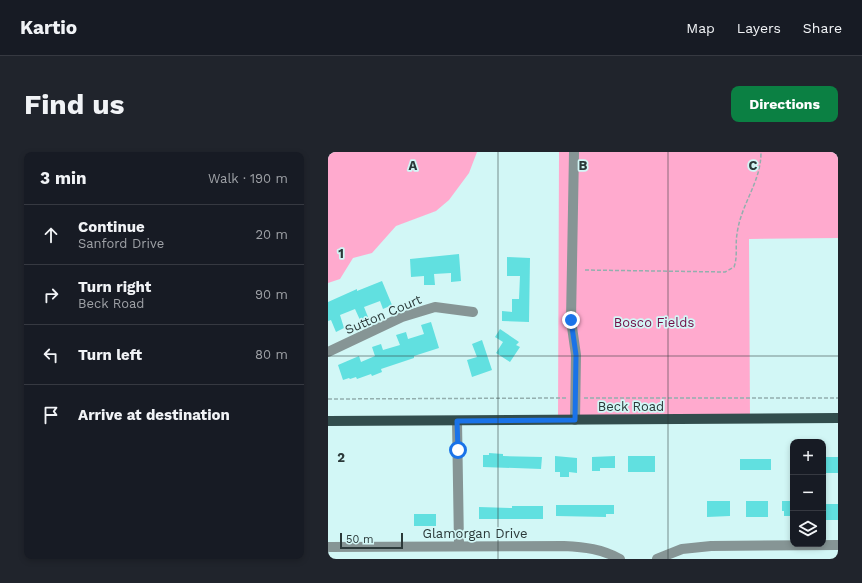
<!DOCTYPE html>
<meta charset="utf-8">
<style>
:root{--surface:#171b24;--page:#20242c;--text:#f1f3f6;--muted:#9ea1a6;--line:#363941;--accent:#0b8043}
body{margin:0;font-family:"Work Sans",sans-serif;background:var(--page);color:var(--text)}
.controls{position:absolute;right:12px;bottom:12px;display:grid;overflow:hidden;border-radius:8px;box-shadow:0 2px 6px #0003}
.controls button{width:36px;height:36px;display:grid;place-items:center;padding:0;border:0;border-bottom:1px solid var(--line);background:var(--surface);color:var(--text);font:20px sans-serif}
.scale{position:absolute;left:12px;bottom:10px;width:63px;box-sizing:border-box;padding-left:4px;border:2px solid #2b3939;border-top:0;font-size:11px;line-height:14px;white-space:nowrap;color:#2b3939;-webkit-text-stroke:3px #d2f7f6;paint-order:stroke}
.stop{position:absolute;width:12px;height:12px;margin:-9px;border:3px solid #1a73e8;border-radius:50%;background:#fff}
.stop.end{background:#1a73e8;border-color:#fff;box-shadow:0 1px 4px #0008}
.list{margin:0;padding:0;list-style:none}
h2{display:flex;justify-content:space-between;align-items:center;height:52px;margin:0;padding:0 16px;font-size:17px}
h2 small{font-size:13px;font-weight:400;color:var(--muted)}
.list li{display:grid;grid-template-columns:26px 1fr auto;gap:12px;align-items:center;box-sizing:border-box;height:60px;padding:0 16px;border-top:1px solid var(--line)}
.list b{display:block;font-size:15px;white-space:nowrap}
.list p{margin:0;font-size:13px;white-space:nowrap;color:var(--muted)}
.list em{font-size:13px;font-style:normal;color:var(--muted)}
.icon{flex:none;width:22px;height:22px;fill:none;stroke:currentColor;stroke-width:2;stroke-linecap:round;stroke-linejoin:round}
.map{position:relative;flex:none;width:510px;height:407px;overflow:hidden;border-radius:8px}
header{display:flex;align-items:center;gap:24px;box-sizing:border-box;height:56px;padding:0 20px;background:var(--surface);border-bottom:1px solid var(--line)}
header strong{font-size:19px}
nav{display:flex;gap:22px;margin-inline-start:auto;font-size:14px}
.intro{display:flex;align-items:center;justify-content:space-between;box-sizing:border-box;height:96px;padding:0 24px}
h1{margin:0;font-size:28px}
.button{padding:10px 18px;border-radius:8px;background:var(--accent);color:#fff;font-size:14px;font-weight:700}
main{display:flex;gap:24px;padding:0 24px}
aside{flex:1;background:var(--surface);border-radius:8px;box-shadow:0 2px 6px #0003}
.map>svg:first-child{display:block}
.green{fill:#ffaace}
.building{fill:#61e0e0}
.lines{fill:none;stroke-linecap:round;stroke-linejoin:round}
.path{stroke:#93afae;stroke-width:1.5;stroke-dasharray:4 2;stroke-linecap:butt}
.minor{stroke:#869595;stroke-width:10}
.major{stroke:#324d4d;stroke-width:10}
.route{stroke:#1a73e8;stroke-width:5}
.grid{fill:none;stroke:#2b3939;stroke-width:1;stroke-opacity:0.55}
.labels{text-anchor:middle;stroke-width:3.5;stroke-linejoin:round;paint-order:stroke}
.street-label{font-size:13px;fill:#2b3939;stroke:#d2f7f6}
.park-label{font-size:13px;fill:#720d47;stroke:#d2f7f6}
.grid-label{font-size:13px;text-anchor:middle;font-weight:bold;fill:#2b3939;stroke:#d2f7f6;stroke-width:3.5;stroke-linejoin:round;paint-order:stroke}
</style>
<header>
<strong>Kartio</strong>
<nav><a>Map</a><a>Layers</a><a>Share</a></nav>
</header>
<div class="intro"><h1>Find us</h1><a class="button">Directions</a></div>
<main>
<aside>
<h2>3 min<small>Walk · 190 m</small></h2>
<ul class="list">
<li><svg class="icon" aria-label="ahead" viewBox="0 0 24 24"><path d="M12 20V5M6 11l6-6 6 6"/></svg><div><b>Continue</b><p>Sanford Drive</p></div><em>20 m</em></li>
<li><svg class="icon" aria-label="right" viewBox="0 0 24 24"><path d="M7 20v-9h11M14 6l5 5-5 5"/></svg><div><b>Turn right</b><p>Beck Road</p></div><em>90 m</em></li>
<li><svg class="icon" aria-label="left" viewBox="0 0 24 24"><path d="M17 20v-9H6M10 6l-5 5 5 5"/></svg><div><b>Turn left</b></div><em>80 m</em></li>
<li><svg class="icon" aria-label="arrive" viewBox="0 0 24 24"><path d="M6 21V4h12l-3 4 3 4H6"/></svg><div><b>Arrive at destination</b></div></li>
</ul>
</aside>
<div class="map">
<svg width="510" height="407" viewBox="0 0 510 407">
<rect width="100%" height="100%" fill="#d2f7f6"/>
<path class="green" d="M 0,0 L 149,0 L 141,21 L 121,48 L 108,59 L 68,74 L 44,101 L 25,106 L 12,127 L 0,131 Z
M 231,0 L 510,0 L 510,86 L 421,87 L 422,266 L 230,267 Z"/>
<path class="building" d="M 131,102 L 133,129 L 123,130 L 123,121 L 106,122 L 107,133 L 96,133 L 96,124 L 83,125 L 82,107 Z
M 179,105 L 202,106 L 201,170 L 174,169 L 174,159 L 184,160 L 184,147 L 191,147 L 192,124 L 179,124 Z
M 54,129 L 64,153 L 55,157 L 52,149 L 36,155 L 40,165 L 32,168 L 27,157 L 12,163 L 16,176 L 8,180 L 3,168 L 0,169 L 0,150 L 29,137 L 29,139 Z
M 103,170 L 111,196 L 86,204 L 86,206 L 53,217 L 54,220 L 44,224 L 43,222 L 29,227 L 28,225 L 22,227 L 21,226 L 15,228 L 10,213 L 31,204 L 33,210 L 47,204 L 44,195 L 53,192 L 55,198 L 72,193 L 68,183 L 78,180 L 80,187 L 96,182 L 93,173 Z
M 172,177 L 191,190 L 188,193 L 192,195 L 182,210 L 168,201 L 175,190 L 167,185 Z
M 154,188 L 164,218 L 144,225 L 139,208 L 149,205 L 144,192 Z
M 161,301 L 175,302 L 175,304 L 214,305 L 213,317 L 155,315 L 155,303 L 161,303 Z
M 227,304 L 249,306 L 249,321 L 241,320 L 241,325 L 232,325 L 232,320 L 227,320 Z
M 287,304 L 287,316 L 272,316 L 272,319 L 264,319 L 264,305 Z
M 300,304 L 327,304 L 327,320 L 300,320 Z
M 497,305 L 510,305 L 510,321 L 497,321 Z
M 412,307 L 443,307 L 443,318 L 412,318 Z
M 379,349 L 402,349 L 402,364 L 379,365 Z
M 418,349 L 440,349 L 440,365 L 418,365 Z
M 454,349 L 465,349 L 465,364 L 456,364 L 456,359 L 454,359 Z
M 496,352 L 510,352 L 510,368 L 497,368 Z
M 228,353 L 286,353 L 286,362 L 278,362 L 278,365 L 228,364 Z
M 184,354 L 215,354 L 215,367 L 151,367 L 151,355 L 184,356 Z
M 86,362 L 108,362 L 108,374 L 86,374 Z"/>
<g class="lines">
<path class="path" d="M 257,118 L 397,120 L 406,115 C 410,104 407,94 409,82 C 413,51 433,31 433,0
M 256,246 L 510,246
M 0,247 L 238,246"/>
<path class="minor" d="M 246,0 L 243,168 L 248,203 L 247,268
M 0,200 L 74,165 L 107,155 L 145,160
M 129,269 L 131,393
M 0,395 L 236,394 C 257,395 274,397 292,407
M 329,407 L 354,397 L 383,394 L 510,393"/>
<path class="major" d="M 0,269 L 510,266"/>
</g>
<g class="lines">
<path class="route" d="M 130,298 L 129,269 L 247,268 L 248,203 L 243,168"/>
</g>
<path class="grid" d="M 170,0 L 170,407M 340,0 L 340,407M 0,204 L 510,204"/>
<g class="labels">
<g class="street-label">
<text transform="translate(55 162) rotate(-23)" y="5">Sutton Court</text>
<text x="303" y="259">Beck Road</text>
<text x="147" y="386">Glamorgan Drive</text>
</g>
<g class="park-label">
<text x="326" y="175">Bosco Fields</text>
</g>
</g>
<g class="grid-label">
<text x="85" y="18">A</text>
<text x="255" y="18">B</text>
<text x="425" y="18">C</text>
<text x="13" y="106">1</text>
<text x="13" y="310">2</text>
</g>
</svg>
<div class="controls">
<button>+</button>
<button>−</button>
<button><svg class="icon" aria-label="layers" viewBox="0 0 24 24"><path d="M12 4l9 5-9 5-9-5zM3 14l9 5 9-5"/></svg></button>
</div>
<div class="scale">50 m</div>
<div class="stop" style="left:130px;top:298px"></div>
<div class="stop end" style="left:243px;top:168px"></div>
</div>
</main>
